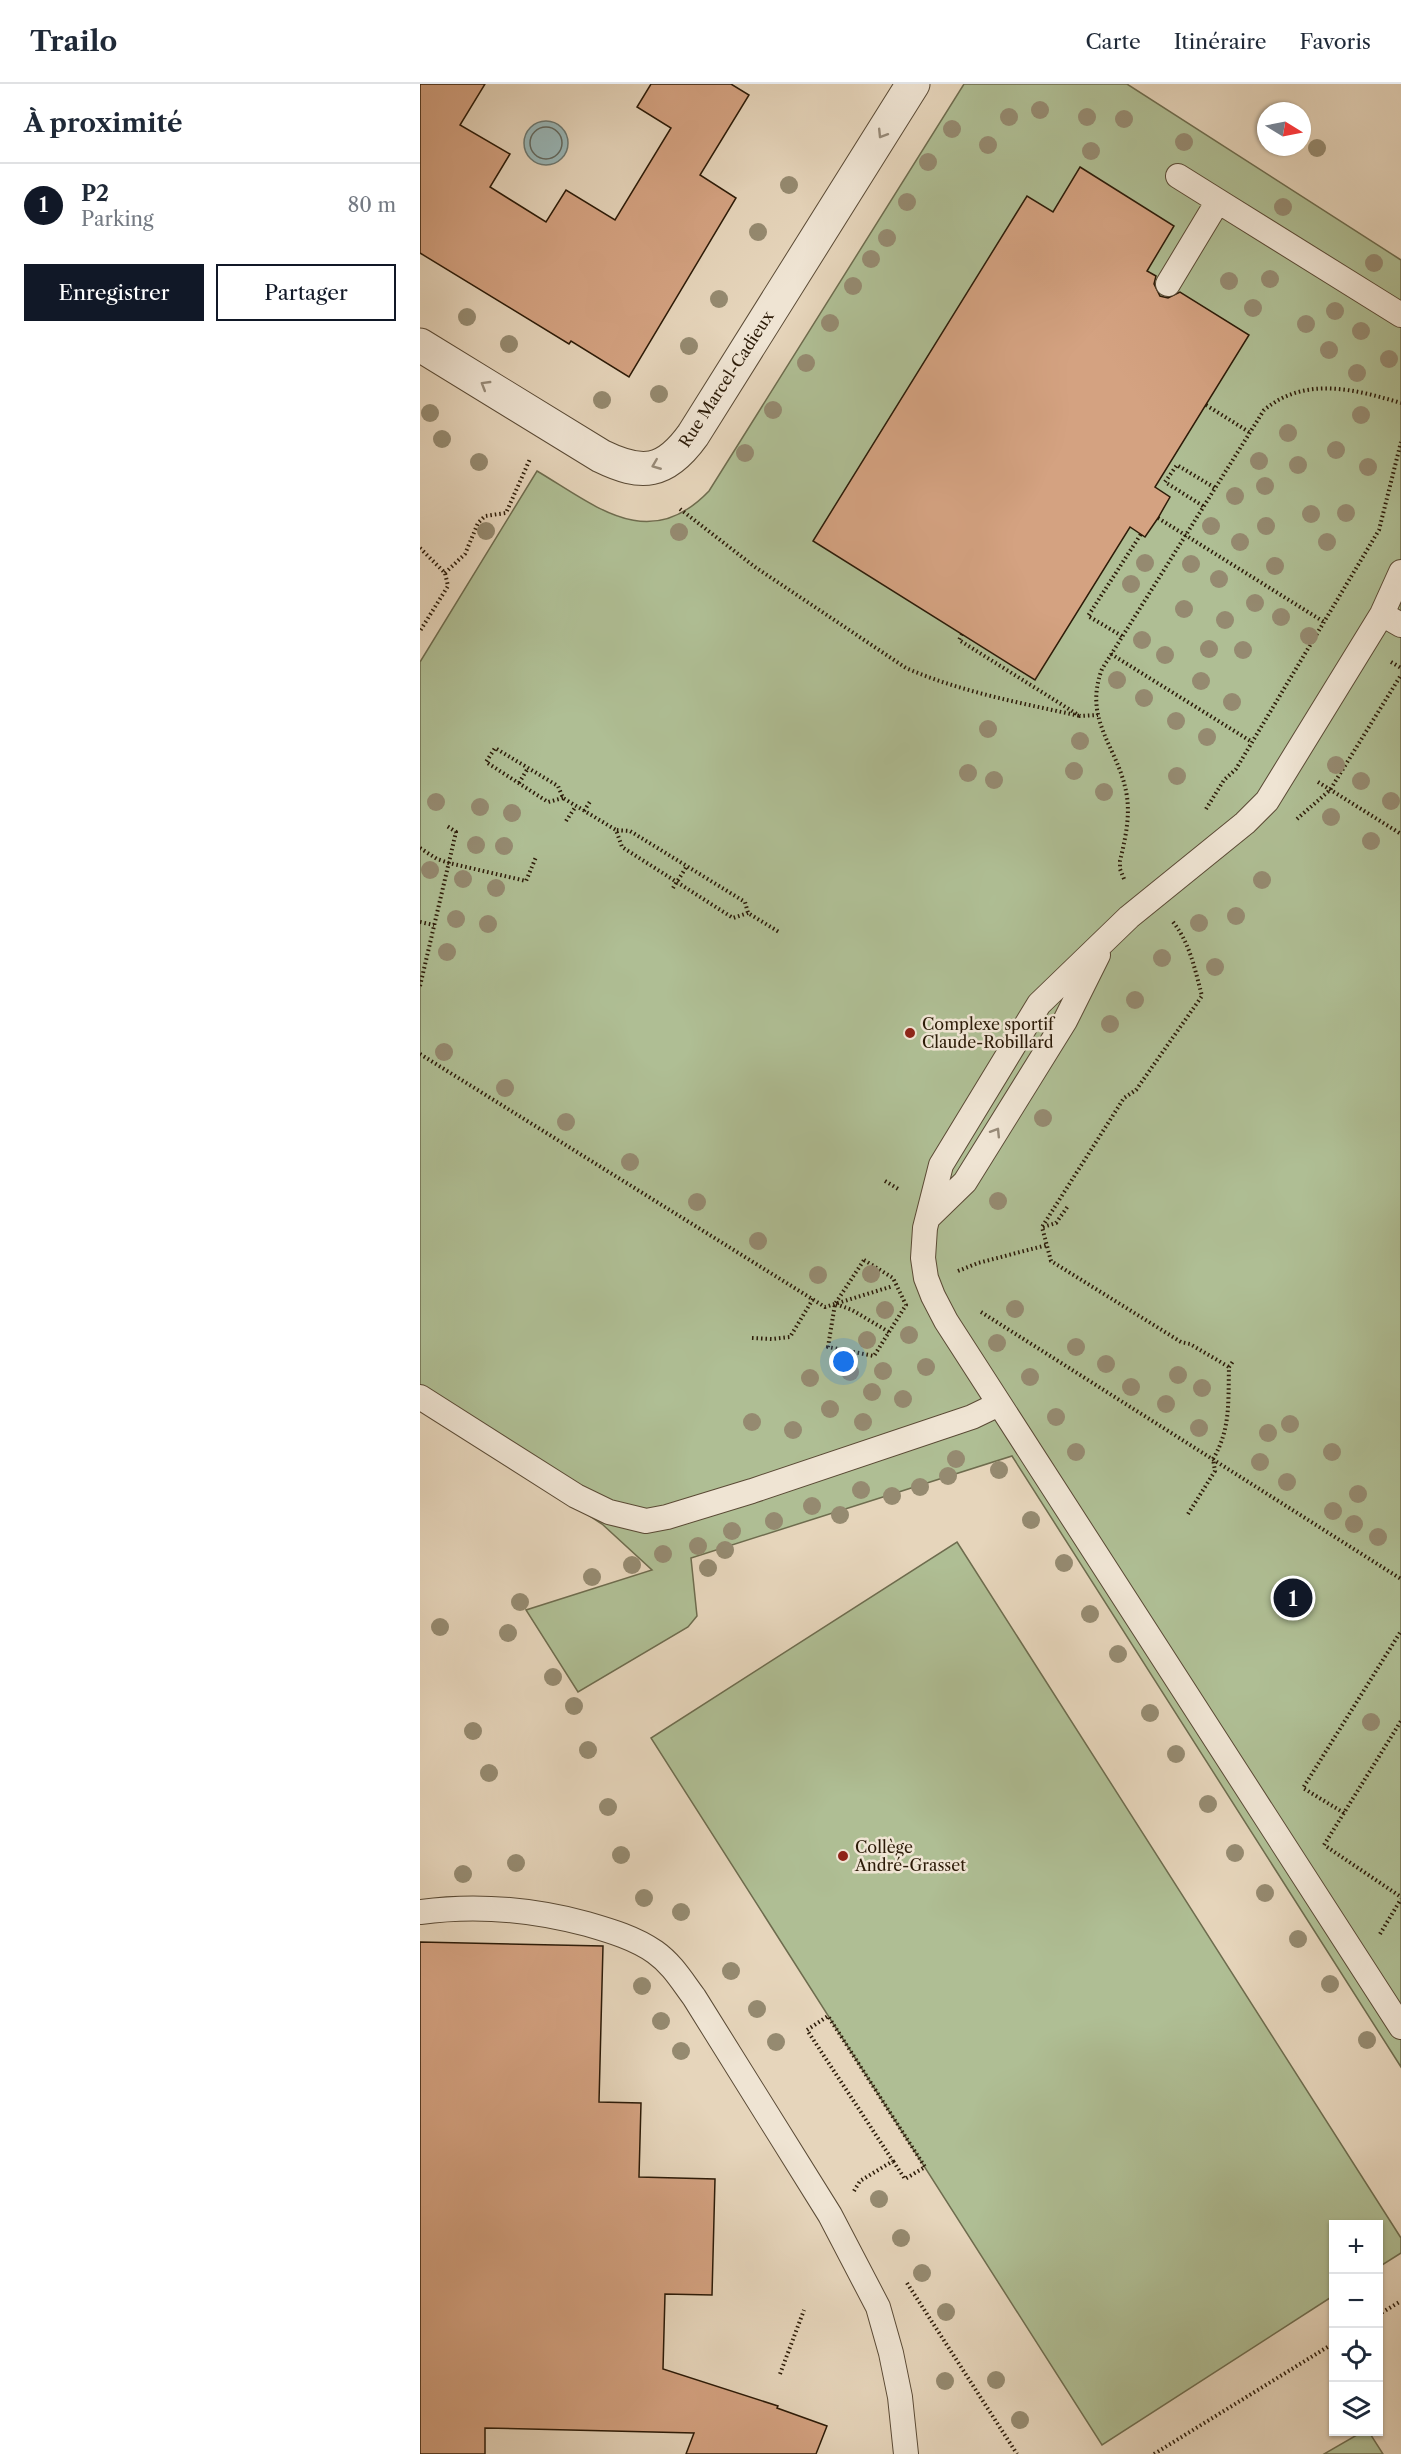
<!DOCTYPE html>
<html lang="fr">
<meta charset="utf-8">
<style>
:root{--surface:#fff;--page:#f6f6f7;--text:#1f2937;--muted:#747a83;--line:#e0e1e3;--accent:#111827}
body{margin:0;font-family:"Libre Caslon Text",serif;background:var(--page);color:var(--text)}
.controls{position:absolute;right:18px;bottom:18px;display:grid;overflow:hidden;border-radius:0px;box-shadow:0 2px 4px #0004}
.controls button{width:54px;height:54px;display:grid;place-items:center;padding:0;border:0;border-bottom:2px solid var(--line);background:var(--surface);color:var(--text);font:30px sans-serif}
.compass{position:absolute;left:837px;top:18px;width:54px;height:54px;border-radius:50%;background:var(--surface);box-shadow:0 2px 4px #0004;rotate:100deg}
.you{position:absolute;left:424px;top:1278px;width:21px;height:21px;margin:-15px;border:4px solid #fff;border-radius:50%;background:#1a73e8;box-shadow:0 0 0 9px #1a73e833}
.badge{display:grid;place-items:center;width:39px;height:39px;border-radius:50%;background:var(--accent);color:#fff;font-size:20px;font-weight:700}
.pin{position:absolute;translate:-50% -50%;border:3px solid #fff;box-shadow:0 2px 6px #0006}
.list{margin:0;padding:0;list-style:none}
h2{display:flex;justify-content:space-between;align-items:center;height:78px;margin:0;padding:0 24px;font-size:26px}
h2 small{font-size:20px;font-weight:400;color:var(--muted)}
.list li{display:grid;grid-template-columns:39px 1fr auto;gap:18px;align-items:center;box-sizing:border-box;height:84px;padding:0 24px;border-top:2px solid var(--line)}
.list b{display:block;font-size:22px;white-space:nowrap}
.list p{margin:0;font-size:20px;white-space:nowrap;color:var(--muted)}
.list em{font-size:20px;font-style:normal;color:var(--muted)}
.actions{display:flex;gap:12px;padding:18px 24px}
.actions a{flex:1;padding:14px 0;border:2px solid var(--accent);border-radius:0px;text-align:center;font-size:21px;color:var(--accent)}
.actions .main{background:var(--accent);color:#fff}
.icon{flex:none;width:33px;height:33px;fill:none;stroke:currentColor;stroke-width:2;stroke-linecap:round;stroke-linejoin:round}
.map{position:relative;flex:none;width:981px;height:2370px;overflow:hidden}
header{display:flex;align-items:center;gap:36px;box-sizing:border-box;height:84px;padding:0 30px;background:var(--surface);border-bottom:2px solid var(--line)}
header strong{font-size:28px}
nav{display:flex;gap:33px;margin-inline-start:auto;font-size:21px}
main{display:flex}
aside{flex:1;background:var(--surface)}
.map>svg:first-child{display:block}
.green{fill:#afbe94;stroke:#6e6c4e;stroke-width:1.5}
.water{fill:#99b7b8;stroke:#6d7972;stroke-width:1.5}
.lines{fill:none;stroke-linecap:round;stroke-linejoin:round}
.shore{stroke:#626960;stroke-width:1.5}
.building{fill:#d4a281;stroke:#2c1b08;stroke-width:1.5}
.service-casing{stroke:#5a4a35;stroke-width:26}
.minor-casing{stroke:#5a4a35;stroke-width:35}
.path{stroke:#2c1b08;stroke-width:4;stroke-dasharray:1.5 3;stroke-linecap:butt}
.service{stroke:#efe4d3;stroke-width:24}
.minor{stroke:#efe4d3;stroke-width:33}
.tree{fill:#958a70}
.oneway{stroke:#978a78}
.poi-dot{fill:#8f2418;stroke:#efe4d3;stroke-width:2}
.labels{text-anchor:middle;stroke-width:5;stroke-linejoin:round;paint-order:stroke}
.street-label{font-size:16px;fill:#2c1b08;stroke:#efe4d3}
.poi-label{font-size:16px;fill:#2c1b08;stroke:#efe4d3;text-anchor:start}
</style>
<header>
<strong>Trailo</strong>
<nav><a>Carte</a><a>Itinéraire</a><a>Favoris</a></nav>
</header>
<main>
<aside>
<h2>À proximité<small></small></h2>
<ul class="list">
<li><span class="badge">1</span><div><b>P2</b><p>Parking</p></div><em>80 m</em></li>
</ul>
<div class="actions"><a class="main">Enregistrer</a><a>Partager</a></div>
</aside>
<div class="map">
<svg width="981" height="2370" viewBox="0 0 981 2370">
<rect width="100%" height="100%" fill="#e6d5bb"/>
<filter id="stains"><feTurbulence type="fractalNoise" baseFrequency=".00333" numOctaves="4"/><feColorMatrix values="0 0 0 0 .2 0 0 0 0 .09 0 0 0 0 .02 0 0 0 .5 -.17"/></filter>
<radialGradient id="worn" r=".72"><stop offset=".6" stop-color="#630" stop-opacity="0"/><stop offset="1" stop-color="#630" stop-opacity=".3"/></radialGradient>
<path class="green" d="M 544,0 L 707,0 L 981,176 L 981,1983 L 592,1372 L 271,1474 L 277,1532 L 268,1543 L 158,1608 L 106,1526 L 232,1486 L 182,1440 L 0,1320 L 0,578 L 117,387 C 176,422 229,470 289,407 Z
M 537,1458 L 981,2154 L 981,2169 L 959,2183 L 958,2140 L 914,2140 L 913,2212 L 682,2361 L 231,1654 Z
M 942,2348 L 949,2348 L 963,2370 L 904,2370 Z"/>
<path class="water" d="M104 59a22 22 0 1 1 44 0a22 22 0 1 1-44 0Z"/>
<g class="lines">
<path class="shore" d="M110 59a16 16 0 1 1 32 0a16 16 0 1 1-32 0Z"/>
</g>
<path class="building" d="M 0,0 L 65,0 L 40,41 L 90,70 L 70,103 L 126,138 L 146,106 L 195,136 L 251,44 L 217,23 L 231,0 L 311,0 L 329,11 L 280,91 L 316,114 L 209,293 L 151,257 L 149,260 L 0,169 Z
M 660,83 L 754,142 L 727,187 L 736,192 L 734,200 L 740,212 L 748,214 L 760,208 L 829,251 L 735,403 L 750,413 L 738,434 L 725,453 L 710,443 L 615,596 L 393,457 L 607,112 L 633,128 Z
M 0,1858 L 183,1862 L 179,2018 L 221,2019 L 219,2093 L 295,2095 L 292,2211 L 245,2210 L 243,2285 L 358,2322 L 357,2324 L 407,2342 L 396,2370 L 266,2370 L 274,2349 L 65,2344 L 65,2370 L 0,2370 Z"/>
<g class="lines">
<g class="service-casing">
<path id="service" d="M 758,92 L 798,117
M 748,200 L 798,117 L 981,231
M 981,488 L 962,530 L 847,717 L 825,739 L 709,833 L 619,920 L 521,1081 L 505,1144 L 503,1174 L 506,1194 L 513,1212 L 526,1237 L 981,1943
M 962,530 L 981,541
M 509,1133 L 545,1098 L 645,937 L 678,871
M 0,1313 L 156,1412 L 189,1428 L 226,1437 L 247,1433 L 332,1407 L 552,1333 L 579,1320
M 0,1828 C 58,1820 111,1825 167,1840 C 191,1847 215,1854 235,1868 C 252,1880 262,1897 274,1913 L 410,2131 L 458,2223 L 471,2269 L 480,2313 L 486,2370"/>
</g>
<g class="minor-casing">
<path id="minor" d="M 0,261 L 181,372 C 222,392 245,390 273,351 L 493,0"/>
</g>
<path class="path" d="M 786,321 L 829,348
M 783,422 L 745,398 L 757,381 L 795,404
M 260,425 L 335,483 L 486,584 C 541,608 601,619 660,632
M 738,434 L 904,538
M 0,464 L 25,489 L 28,502 L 0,547
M 25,489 L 45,470 L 58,439 L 65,432 L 86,429 L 110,375
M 542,550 L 539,556 L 660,632 L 678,631
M 702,552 L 668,532 L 721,450
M 691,570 L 832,658
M 971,578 L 981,584
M 898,698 L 981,750
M 99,699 L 108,684
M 143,714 L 128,718 L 66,678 L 75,664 L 138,702 L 143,714 L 196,746
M 786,725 L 804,696 L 816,685 L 959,446 L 981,358
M 164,727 L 171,716
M 877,735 L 910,706 L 981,591
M 146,737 L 156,722
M 0,764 L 17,775 L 29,779 L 106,797 L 116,773
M 704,795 L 700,785 L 700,777 C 705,756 710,734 707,713 C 700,664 662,638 682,585 L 844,326 C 885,292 934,305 981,319
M 253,804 L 267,782
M 328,829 L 313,834 L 202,763 L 196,746 L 210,747 L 325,818 L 328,829 L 359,848
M 0,838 L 14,841
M 753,838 C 770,859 775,886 782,912 L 716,1006 L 704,1014 L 622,1143 L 631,1177 L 761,1258 L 770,1260 L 809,1283
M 0,902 L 36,748 L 27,742
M 0,970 L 405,1223 L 473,1202
M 465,1097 L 480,1106
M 623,1143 L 636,1139 L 648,1122
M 444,1176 L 473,1194 L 486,1221 L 454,1272 L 408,1263 L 415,1220 Z
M 538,1187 L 558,1179 L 627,1161
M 416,1220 L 432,1226 L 469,1248
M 561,1228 L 981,1495
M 332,1254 L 352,1255 L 370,1253 L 393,1215
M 768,1430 L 795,1387 L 793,1375 C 811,1345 808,1317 809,1283 L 814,1276
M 924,1729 L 883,1704 L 981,1547
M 904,1761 L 981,1637
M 907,1763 L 981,1813
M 960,1850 L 981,1815
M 434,2107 L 440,2097 L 473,2077 L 387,1946 L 408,1932 L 505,2083 L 485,2095 L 473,2077
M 487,2199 L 597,2370
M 958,2231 L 981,2217
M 360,2290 L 384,2226
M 734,2370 L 914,2259"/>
<use href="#service" class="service"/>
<use href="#minor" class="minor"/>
</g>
<g class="tree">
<circle cx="620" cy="26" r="9"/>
<circle cx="589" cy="33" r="9"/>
<circle cx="667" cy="33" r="9"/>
<circle cx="704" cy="35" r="9"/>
<circle cx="532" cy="45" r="9"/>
<circle cx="764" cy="58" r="9"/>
<circle cx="568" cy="61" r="9"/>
<circle cx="897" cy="64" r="9"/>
<circle cx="671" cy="67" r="9"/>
<circle cx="508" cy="78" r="9"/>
<circle cx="369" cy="101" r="9"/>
<circle cx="487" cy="118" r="9"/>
<circle cx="863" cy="123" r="9"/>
<circle cx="338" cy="148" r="9"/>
<circle cx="467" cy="154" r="9"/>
<circle cx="451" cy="175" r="9"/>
<circle cx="954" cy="179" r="9"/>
<circle cx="850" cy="195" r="9"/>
<circle cx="809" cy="197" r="9"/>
<circle cx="433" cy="202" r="9"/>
<circle cx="299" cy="215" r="9"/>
<circle cx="833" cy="224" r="9"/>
<circle cx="915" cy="227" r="9"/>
<circle cx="47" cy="233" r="9"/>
<circle cx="410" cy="239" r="9"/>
<circle cx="886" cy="240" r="9"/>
<circle cx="941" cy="247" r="9"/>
<circle cx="89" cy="260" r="9"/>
<circle cx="269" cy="262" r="9"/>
<circle cx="909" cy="266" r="9"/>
<circle cx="969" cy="275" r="9"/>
<circle cx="386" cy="279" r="9"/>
<circle cx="937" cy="289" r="9"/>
<circle cx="239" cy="310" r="9"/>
<circle cx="182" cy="316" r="9"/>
<circle cx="353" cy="326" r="9"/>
<circle cx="10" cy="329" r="9"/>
<circle cx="941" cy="331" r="9"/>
<circle cx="868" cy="349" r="9"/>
<circle cx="22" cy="355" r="9"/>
<circle cx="916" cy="366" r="9"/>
<circle cx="325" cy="369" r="9"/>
<circle cx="839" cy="377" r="9"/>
<circle cx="59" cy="378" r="9"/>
<circle cx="878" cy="381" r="9"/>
<circle cx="948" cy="383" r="9"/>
<circle cx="845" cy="402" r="9"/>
<circle cx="815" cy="412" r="9"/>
<circle cx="926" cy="429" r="9"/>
<circle cx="891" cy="430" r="9"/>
<circle cx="791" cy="442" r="9"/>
<circle cx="846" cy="442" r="9"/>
<circle cx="66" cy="447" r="9"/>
<circle cx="259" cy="448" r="9"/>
<circle cx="820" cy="458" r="9"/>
<circle cx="907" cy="458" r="9"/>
<circle cx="725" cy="479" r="9"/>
<circle cx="771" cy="480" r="9"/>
<circle cx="855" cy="482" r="9"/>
<circle cx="799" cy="495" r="9"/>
<circle cx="711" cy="500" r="9"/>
<circle cx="835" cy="519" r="9"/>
<circle cx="764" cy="525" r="9"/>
<circle cx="861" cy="533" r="9"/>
<circle cx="805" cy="536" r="9"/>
<circle cx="889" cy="552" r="9"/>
<circle cx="722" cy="556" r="9"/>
<circle cx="789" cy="565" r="9"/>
<circle cx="823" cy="566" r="9"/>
<circle cx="745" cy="571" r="9"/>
<circle cx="697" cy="596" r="9"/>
<circle cx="781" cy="597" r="9"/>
<circle cx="724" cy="614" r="9"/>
<circle cx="812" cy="618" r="9"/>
<circle cx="756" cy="637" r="9"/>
<circle cx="568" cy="645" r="9"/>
<circle cx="787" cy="653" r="9"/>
<circle cx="660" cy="657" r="9"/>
<circle cx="916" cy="681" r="9"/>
<circle cx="654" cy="687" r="9"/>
<circle cx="548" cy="689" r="9"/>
<circle cx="757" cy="692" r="9"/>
<circle cx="574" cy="696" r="9"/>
<circle cx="941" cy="697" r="9"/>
<circle cx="684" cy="708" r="9"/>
<circle cx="971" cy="717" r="9"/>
<circle cx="16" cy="718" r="9"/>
<circle cx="60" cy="723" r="9"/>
<circle cx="92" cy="729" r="9"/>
<circle cx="911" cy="733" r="9"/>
<circle cx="951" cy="757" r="9"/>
<circle cx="56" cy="761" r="9"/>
<circle cx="84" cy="762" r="9"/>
<circle cx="10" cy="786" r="9"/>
<circle cx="43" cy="795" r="9"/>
<circle cx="842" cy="796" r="9"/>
<circle cx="76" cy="804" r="9"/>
<circle cx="816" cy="832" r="9"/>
<circle cx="36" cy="835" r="9"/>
<circle cx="779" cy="839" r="9"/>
<circle cx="68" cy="840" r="9"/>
<circle cx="27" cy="868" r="9"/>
<circle cx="742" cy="874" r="9"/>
<circle cx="795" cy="883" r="9"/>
<circle cx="715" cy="916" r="9"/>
<circle cx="690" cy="940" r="9"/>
<circle cx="24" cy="968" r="9"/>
<circle cx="85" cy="1004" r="9"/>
<circle cx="623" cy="1034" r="9"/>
<circle cx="146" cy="1038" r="9"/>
<circle cx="210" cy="1078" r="9"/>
<circle cx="578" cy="1117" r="9"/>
<circle cx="277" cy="1118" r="9"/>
<circle cx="338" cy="1157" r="9"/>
<circle cx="451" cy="1190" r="9"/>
<circle cx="398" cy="1191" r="9"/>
<circle cx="595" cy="1225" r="9"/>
<circle cx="465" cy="1226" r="9"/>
<circle cx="489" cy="1251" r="9"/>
<circle cx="447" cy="1256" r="9"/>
<circle cx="577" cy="1259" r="9"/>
<circle cx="656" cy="1263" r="9"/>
<circle cx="686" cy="1280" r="9"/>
<circle cx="506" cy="1283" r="9"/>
<circle cx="463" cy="1287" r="9"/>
<circle cx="430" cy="1288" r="9"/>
<circle cx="758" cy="1291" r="9"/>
<circle cx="610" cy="1293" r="9"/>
<circle cx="390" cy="1294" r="9"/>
<circle cx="711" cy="1303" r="9"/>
<circle cx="782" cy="1304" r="9"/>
<circle cx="452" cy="1308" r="9"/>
<circle cx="483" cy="1315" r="9"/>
<circle cx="746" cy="1320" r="9"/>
<circle cx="410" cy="1325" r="9"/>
<circle cx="636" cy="1333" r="9"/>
<circle cx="332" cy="1338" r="9"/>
<circle cx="443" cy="1338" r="9"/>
<circle cx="870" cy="1340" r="9"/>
<circle cx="779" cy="1344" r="9"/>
<circle cx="373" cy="1346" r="9"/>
<circle cx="848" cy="1349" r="9"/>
<circle cx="656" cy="1368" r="9"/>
<circle cx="912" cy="1368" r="9"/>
<circle cx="536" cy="1375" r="9"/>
<circle cx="840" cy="1378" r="9"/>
<circle cx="579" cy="1386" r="9"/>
<circle cx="528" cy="1392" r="9"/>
<circle cx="867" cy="1398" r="9"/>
<circle cx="500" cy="1403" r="9"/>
<circle cx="441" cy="1406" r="9"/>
<circle cx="938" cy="1410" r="9"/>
<circle cx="472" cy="1412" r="9"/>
<circle cx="392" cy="1422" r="9"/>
<circle cx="913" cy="1427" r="9"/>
<circle cx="420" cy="1431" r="9"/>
<circle cx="611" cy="1436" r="9"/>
<circle cx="354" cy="1437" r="9"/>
<circle cx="934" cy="1440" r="9"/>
<circle cx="312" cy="1447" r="9"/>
<circle cx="958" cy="1453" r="9"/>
<circle cx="278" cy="1462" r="9"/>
<circle cx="305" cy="1466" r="9"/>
<circle cx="243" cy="1470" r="9"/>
<circle cx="644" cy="1479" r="9"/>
<circle cx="212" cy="1481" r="9"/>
<circle cx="288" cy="1484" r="9"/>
<circle cx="172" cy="1493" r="9"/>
<circle cx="100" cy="1518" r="9"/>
<circle cx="670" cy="1530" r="9"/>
<circle cx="20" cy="1543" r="9"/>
<circle cx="88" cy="1549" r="9"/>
<circle cx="698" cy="1570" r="9"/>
<circle cx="133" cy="1593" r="9"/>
<circle cx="154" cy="1622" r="9"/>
<circle cx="730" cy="1629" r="9"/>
<circle cx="951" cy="1638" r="9"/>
<circle cx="53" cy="1647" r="9"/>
<circle cx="168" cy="1666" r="9"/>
<circle cx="756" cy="1670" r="9"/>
<circle cx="69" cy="1689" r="9"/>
<circle cx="788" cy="1720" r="9"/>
<circle cx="188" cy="1723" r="9"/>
<circle cx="815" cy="1769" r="9"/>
<circle cx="201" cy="1771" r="9"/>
<circle cx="96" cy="1779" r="9"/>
<circle cx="43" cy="1790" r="9"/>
<circle cx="845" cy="1809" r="9"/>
<circle cx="224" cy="1814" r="9"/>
<circle cx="261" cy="1828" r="9"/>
<circle cx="878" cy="1855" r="9"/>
<circle cx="311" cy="1887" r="9"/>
<circle cx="910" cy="1900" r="9"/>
<circle cx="222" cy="1902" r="9"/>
<circle cx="337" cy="1925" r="9"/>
<circle cx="241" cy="1937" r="9"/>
<circle cx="947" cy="1956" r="9"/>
<circle cx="356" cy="1958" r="9"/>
<circle cx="261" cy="1967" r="9"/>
<circle cx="459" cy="2115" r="9"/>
<circle cx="481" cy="2154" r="9"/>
<circle cx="502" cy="2189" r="9"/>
<circle cx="526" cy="2228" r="9"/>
<circle cx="576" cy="2296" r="9"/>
<circle cx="525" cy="2297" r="9"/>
<circle cx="600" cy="2336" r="9"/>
</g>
<defs><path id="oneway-chevron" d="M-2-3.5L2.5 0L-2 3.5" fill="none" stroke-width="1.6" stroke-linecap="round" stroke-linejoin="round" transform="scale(1.5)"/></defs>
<g class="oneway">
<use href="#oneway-chevron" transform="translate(462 50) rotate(122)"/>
<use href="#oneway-chevron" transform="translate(65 301) rotate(-149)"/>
<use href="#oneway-chevron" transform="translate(236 381) rotate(158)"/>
<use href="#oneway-chevron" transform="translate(576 1048) rotate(-58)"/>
</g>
<g class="poi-dot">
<circle cx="490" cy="949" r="6"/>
<circle cx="423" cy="1772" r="6"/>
</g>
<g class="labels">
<g class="street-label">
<text transform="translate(306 295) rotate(-57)" y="6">Rue Marcel-Cadieux</text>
</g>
<g class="poi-label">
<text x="502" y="946">Complexe sportif<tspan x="502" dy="18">Claude-Robillard</tspan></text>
<text x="435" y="1769">Collège<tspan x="435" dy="18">André-Grasset</tspan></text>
</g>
</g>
<rect width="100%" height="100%" filter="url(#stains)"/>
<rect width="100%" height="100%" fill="url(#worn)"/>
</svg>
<div class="controls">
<button>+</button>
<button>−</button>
<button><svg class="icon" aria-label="locate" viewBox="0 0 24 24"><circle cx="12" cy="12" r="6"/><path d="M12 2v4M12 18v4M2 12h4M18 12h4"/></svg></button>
<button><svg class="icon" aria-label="layers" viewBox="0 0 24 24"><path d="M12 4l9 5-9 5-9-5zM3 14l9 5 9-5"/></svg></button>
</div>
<svg class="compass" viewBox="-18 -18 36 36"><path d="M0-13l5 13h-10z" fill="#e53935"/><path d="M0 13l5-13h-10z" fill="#747a83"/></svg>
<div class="you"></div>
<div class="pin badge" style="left:873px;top:1514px">1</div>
</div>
</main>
